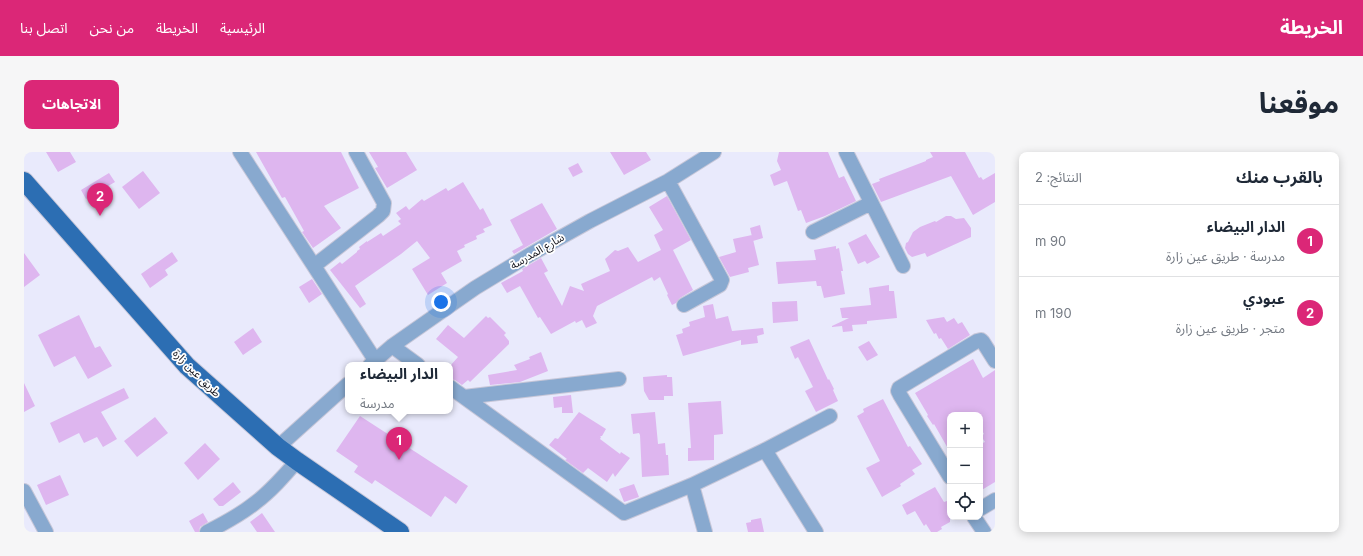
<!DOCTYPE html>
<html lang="ar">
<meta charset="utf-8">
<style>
:root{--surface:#fff;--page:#f6f6f7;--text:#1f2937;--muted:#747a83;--line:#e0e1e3;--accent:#db2777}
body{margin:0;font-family:Inter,"Noto Sans Arabic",sans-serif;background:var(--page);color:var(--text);direction:rtl}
.controls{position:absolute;right:12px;bottom:12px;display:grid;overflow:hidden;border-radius:8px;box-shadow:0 2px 10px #0003}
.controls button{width:36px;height:36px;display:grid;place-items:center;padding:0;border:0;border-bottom:1px solid var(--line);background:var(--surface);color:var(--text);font:20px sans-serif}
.you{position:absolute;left:417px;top:150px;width:14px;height:14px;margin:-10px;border:3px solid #fff;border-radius:50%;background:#1a73e8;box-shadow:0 0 0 6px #1a73e833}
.badge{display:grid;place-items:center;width:26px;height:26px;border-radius:50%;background:var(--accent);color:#fff;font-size:13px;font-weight:700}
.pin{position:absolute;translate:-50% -33px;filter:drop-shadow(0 1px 2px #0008)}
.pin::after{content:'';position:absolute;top:21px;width:14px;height:12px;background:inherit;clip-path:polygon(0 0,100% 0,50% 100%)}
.popup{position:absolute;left:321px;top:210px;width:108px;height:52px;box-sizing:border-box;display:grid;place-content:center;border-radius:8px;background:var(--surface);filter:drop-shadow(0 1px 3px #0005);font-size:13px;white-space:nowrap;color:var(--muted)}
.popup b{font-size:15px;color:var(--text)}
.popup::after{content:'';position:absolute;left:50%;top:100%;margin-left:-8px;border:8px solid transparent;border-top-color:var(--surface)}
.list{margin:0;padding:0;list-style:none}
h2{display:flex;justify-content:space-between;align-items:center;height:52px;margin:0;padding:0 16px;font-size:17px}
h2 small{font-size:13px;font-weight:400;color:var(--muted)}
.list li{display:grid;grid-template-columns:26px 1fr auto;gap:12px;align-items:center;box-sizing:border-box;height:72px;padding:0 16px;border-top:1px solid var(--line)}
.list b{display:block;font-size:15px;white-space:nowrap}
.list p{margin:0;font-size:13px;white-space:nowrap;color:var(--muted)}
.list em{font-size:13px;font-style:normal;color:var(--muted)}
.icon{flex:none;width:22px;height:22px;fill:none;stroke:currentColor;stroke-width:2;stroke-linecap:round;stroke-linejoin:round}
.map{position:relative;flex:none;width:971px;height:380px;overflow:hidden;direction:ltr;border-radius:8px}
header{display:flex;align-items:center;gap:24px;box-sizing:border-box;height:56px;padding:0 20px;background:var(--accent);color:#fff}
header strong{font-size:19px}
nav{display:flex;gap:22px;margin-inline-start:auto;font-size:14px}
.intro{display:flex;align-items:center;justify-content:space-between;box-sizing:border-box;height:96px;padding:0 24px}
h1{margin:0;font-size:28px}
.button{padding:10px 18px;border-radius:8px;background:var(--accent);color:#fff;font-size:14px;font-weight:700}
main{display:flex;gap:24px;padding:0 24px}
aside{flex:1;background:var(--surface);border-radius:8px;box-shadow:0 2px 10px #0003}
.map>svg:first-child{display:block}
.building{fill:#deb6ef}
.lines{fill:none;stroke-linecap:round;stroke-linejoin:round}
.minor-casing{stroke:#c7c7d8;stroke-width:16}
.major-casing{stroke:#c7c7d8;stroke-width:20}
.minor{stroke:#88a9cf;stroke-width:14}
.major{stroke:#2c6eb3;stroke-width:18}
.labels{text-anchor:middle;stroke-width:3.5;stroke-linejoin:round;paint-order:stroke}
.street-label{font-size:11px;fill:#12121a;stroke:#fff}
</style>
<header>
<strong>الخريطة</strong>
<nav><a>الرئيسية</a><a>الخريطة</a><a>من نحن</a><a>اتصل بنا</a></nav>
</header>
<div class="intro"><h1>موقعنا</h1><a class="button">الاتجاهات</a></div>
<main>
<aside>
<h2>بالقرب منك<small>النتائج: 2</small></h2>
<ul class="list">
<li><span class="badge">1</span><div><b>الدار البيضاء</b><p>مدرسة · طريق عين زارة</p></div><em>90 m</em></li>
<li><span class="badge">2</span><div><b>عبودي</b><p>متجر · طريق عين زارة</p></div><em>190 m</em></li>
</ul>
</aside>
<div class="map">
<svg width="971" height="380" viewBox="0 0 971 380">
<rect width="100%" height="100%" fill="#e9eafc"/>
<path class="building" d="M 22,0 L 46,0 L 52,10 L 34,20 Z
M 232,0 L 317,0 L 335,36 L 300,54 L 317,76 L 289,96 L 278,80 L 280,79 L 261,45 L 258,46 Z
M 345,0 L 382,0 L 393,18 L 363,36 L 351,16 L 354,15 Z
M 586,0 L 622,0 L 627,8 L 600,23 Z
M 755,0 L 804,0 L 815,26 L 820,24 L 832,49 L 801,64 L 782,71 L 777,58 L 774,59 L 763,29 L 750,34 L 746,23 L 757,18 L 753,9 Z
M 906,0 L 941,0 L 955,26 L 957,25 L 959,28 L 971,21 L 971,50 L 949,63 L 927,24 L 857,50 L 848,32 L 856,29 L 855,27 L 902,9 L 902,8 L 909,5 Z
M 554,11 L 559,20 L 549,25 L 544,16 Z
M 119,19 L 136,41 L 115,57 L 98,35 Z
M 85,21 L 91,30 L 62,47 L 57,38 Z
M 439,30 L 456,58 L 459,56 L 468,73 L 459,77 L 461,80 L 452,84 L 453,87 L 440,93 L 441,95 L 433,99 L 438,109 L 417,121 L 423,131 L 404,143 L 388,117 L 406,106 L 393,89 L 377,102 L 331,134 L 342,152 L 336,156 L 306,118 L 316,110 L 318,112 L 333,100 L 333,99 L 336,97 L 335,95 L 343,89 L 343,90 L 357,81 L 359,84 L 377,72 L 374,69 L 377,67 L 372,61 L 382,54 L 385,58 L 398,47 L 400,49 L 422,36 L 424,39 Z
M 643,44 L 667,88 L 649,98 L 669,138 L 656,146 L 652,151 L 648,153 L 643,143 L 644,142 L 636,125 L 630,129 L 628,125 L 573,154 L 569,164 L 573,171 L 562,176 L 558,168 L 552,171 L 551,169 L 527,182 L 516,165 L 514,166 L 496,134 L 483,141 L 477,131 L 499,119 L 498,117 L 517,106 L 524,119 L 520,121 L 538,154 L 546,134 L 560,139 L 557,132 L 586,119 L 581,107 L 591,98 L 594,99 L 604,95 L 614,110 L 637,98 L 630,83 L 639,78 L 625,55 Z
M 518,51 L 533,77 L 490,102 L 488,99 L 499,93 L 486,68 Z
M 922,64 L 927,64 L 932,67 L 940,66 L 947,76 L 947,85 L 903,105 L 901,101 L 888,105 L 884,102 L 881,96 L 882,91 L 884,90 L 889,80 L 896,75 L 911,69 L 912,70 Z
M 736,73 L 739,86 L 729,89 L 726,76 Z
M 842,82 L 856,105 L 843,112 L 841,109 L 834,112 L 824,91 Z
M 728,83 L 735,113 L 724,116 L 725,120 L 706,125 L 695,105 L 712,100 L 709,87 Z
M 812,94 L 812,97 L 815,96 L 819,119 L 817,119 L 821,142 L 800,146 L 797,134 L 793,134 L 792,129 L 754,132 L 752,110 L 792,108 L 790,98 Z
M 148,100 L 154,109 L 141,118 L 144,123 L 126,136 L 117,122 Z
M 0,101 L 16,123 L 0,135 Z
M 288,127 L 298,142 L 285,151 L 275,135 Z
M 865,133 L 865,139 L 870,139 L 873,166 L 843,169 L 843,172 L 828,173 L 829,179 L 819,180 L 818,174 L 808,175 L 808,174 L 825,166 L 818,166 L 816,156 L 847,153 L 845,136 Z
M 773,149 L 774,169 L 749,171 L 748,150 Z
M 689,152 L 692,167 L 704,164 L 708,179 L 739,176 L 740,182 L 733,184 L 734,191 L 717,193 L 717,188 L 659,204 L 652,183 L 659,181 L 658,177 L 666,174 L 665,170 L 681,165 L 679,154 Z
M 55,163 L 71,196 L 76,194 L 88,214 L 64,227 L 51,204 L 30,215 L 14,183 Z
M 462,164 L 464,166 L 466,165 L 482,181 L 480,183 L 485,189 L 485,192 L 446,230 L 444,228 L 438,233 L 431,228 L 426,227 L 426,214 L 434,205 L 412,187 L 424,173 L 440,186 Z
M 920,165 L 923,170 L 930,166 L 934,172 L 938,170 L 946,183 L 924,197 L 917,186 L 915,187 L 912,181 L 910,182 L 902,168 Z
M 229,176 L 238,190 L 219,203 L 210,190 Z
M 785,187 L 804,228 L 805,227 L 810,237 L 809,238 L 814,249 L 792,260 L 781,239 L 789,235 L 774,205 L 771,207 L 766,195 Z
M 845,189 L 854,203 L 843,209 L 834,195 Z
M 517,200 L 524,219 L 496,230 L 466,233 L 464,223 L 493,218 L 490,213 L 506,207 L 505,205 Z
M 949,207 L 959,226 L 971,218 L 971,330 L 956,339 L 956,292 L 961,290 L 957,284 L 960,282 L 956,275 L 956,263 L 926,263 L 926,300 L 910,272 L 909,273 L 903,264 L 904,263 L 891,241 Z
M 643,223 L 643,225 L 648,225 L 649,244 L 640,244 L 640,248 L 625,248 L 620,239 L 619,225 Z
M 0,231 L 11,254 L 0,260 Z
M 100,236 L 105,246 L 77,260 L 93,287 L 79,295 L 73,285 L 60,291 L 55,281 L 35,291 L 26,271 Z
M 547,243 L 549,261 L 538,261 L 538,255 L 530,256 L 529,245 Z
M 859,247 L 884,295 L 886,294 L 898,312 L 888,318 L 891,322 L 876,332 L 877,334 L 858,345 L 842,316 L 856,309 L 833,264 L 840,260 L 839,257 Z
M 697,249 L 699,282 L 690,283 L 690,308 L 664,309 L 664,296 L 667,296 L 664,251 Z
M 555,260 L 582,277 L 578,284 L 576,284 L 577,285 L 576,287 L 596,302 L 597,300 L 606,306 L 591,325 L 589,321 L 583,330 L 564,316 L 559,321 L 541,308 L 543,307 L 525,293 L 531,286 L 534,287 Z
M 631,260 L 634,292 L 641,291 L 642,303 L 644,303 L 645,323 L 618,325 L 616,283 L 615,281 L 609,282 L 607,262 Z
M 336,264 L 444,334 L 432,352 L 421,344 L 407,365 L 351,328 L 348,332 L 330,320 L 334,314 L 312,299 Z
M 131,265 L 144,281 L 113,305 L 100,289 Z
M 181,291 L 196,307 L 174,328 L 160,311 Z
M 36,323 L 45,343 L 22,353 L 13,333 Z
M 209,330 L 217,340 L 199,354 L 195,354 L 189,347 Z
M 610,332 L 615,345 L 600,350 L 595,337 Z
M 911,335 L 920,350 L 923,349 L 926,354 L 926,370 L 917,375 L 918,377 L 913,380 L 907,380 L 902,372 L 900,374 L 891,359 L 883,363 L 878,353 Z
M 179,361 L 184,370 L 176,375 L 175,380 L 171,380 L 165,369 Z
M 238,361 L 251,380 L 233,380 L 226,370 Z
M 737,366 L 740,380 L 724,380 L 722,371 L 727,370 L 727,368 Z"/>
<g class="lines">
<g class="minor-casing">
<path id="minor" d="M 216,0 L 351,208
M 822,0 L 879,114
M 644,29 L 698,128 L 696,133 L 660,153
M 789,80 L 847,51
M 290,114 L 354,64 L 359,59 L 360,51 L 332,0
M 368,194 L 394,213
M 346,213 L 368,194 L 451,136 L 507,102 L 566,69 L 644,29 L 690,0
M 426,235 L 600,361 L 668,333 L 741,298 L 806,264
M 440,245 L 595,227
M 254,295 L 324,232
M 741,298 L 792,380
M 926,325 L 876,243 L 874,239 L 875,236 L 953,189 L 957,188 L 959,190 L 971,209
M 668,333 L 681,380
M 0,339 L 22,380
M 956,357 L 971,348
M 950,365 L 960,380
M 183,380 C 199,372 216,363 231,351 C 247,339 260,324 273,309"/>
</g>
<g class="major-casing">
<path id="major" d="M 0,29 L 163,214 L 254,295 L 273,309 L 376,380"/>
</g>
<use href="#minor" class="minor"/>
<use href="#major" class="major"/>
</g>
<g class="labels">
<g class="street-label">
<text transform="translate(513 99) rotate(-30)" y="4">شارع المدرسة</text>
<text transform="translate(173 221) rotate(45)" y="4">طريق عين زارة</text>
</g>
</g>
</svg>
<div class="controls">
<button>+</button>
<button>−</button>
<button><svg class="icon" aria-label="locate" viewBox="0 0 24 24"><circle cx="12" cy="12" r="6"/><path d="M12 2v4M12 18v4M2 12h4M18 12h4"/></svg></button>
</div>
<div class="you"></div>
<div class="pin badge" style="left:375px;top:308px">1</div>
<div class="popup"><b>الدار البيضاء</b>مدرسة</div>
<div class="pin badge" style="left:76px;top:64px">2</div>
</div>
</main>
